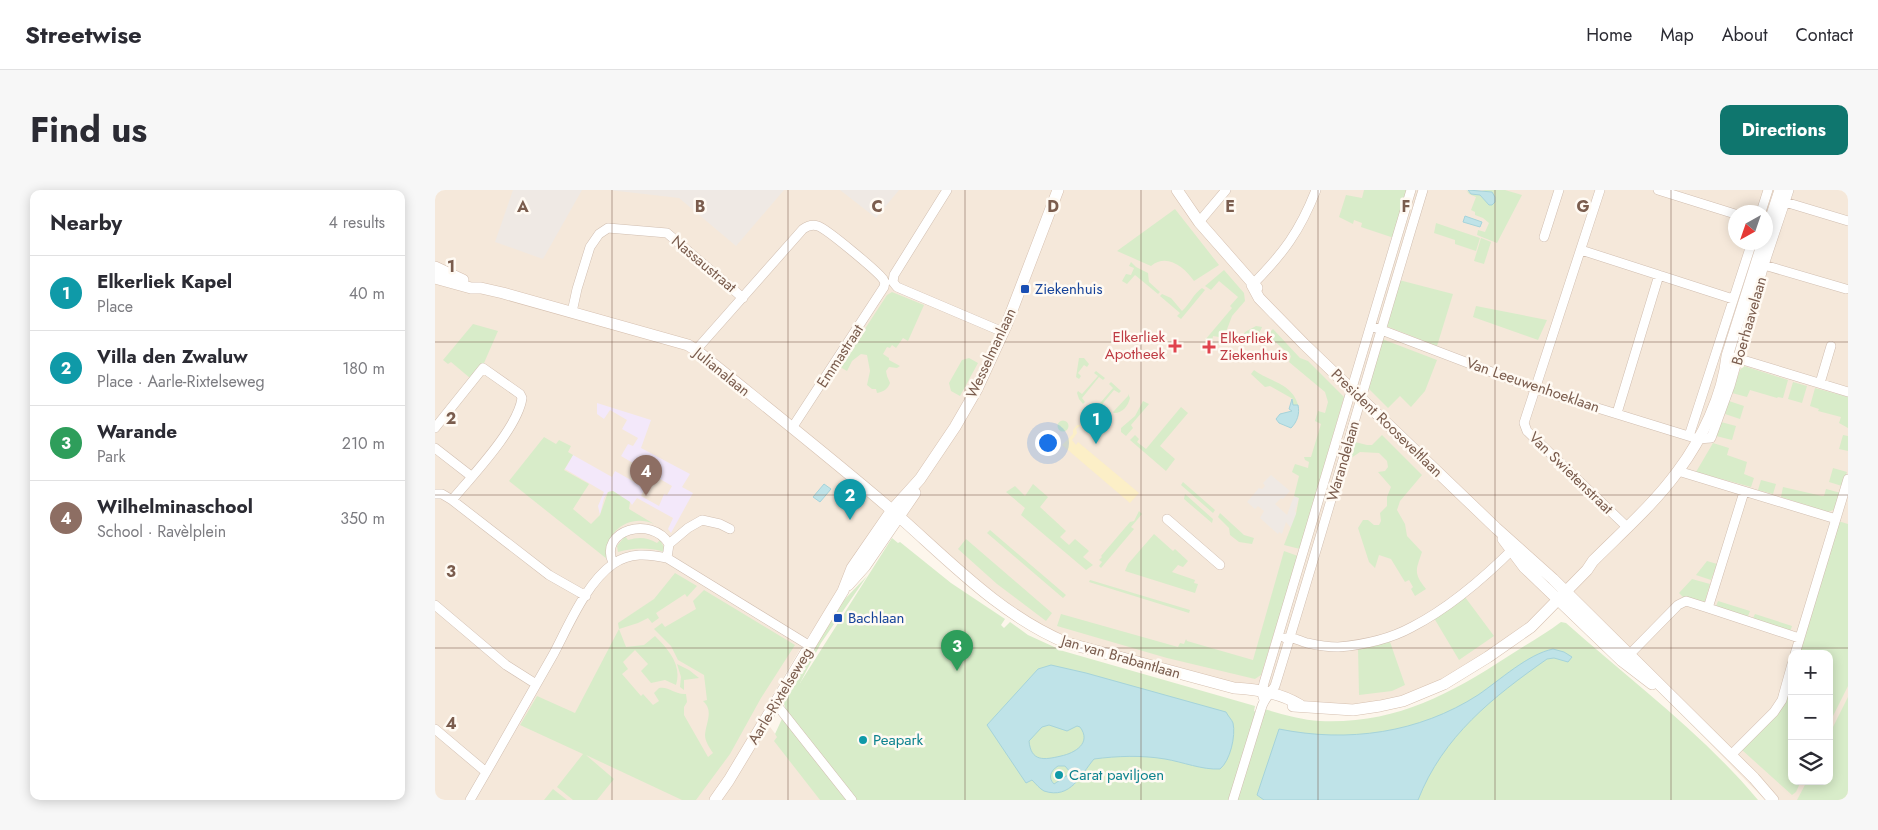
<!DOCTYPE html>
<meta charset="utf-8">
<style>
:root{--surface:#fff;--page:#f7f7f7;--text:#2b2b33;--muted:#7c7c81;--line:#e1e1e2;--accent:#0f766e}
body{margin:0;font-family:Jost,sans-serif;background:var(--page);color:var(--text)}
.controls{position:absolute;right:15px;bottom:15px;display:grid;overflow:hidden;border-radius:10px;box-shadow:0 2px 12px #0003}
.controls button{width:45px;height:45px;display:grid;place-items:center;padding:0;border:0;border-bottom:1px solid var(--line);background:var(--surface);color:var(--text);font:25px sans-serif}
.compass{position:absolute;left:1293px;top:15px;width:45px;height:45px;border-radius:50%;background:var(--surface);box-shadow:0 2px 12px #0003;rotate:220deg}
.you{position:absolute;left:612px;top:252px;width:18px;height:18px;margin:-12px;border:4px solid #fff;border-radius:50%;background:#1a73e8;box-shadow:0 0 0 8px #1a73e833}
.badge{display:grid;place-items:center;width:32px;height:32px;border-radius:50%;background:var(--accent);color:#fff;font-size:16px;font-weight:700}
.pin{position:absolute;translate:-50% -41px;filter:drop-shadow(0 1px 2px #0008)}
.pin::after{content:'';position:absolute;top:26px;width:18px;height:15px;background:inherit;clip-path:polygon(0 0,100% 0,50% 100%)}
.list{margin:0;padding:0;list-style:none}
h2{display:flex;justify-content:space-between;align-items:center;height:65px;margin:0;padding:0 20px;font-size:21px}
h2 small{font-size:16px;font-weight:400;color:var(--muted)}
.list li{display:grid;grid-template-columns:32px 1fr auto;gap:15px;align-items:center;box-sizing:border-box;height:75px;padding:0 20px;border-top:1px solid var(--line)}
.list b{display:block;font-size:19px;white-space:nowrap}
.list p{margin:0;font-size:16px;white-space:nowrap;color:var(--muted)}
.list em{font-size:16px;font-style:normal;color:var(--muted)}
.icon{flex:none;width:28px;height:28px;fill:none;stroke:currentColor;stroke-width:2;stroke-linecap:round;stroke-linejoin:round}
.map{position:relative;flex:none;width:1413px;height:610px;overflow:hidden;border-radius:10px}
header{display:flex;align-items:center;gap:30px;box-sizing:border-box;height:70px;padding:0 25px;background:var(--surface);border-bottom:1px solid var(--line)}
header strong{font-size:24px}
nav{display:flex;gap:28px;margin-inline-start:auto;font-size:18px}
.intro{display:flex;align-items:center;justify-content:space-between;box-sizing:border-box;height:120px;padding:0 30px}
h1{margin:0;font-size:35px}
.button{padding:12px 22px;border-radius:10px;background:var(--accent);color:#fff;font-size:18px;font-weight:700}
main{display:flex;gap:30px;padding:0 30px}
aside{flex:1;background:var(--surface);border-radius:10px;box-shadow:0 2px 12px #0003}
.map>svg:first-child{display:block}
.residential{fill:#f5e8da;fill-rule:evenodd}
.industrial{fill:#efe9e4}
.education{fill:#f3e8fa}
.green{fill:#d8ecc9}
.sand{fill:#fcefc7}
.water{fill:#bfe3e8;stroke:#a5d3da;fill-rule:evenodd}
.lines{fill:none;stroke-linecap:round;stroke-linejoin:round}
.street-casing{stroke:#d1beb0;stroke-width:10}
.secondary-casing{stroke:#d6c0b0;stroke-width:12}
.street{stroke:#fff;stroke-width:9}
.secondary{stroke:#fff;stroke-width:11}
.grid{fill:none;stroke:#7a5c4d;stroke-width:1;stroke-opacity:0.55}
.transit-dot{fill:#1a4fb4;stroke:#fffaf3;stroke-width:2}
.health-dot{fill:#e0444e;stroke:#fffaf3;stroke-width:2}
.culture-dot{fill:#0f9aa8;stroke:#fffaf3;stroke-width:2}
.labels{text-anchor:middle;stroke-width:5;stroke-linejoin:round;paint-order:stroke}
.street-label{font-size:15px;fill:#7a5c4d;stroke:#fffaf3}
.transit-label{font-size:15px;fill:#164399;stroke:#fffaf3;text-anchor:start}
.health-label{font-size:15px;fill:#be3a42;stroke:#fffaf3;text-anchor:end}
.culture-label{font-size:15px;fill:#0d838f;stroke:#fffaf3;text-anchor:start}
.grid-label{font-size:16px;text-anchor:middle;font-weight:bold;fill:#7a5c4d;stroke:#fffaf3;stroke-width:5;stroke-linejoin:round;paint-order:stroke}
</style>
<header>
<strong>Streetwise</strong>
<nav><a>Home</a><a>Map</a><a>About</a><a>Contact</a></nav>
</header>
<div class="intro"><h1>Find us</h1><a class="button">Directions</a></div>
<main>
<aside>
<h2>Nearby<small>4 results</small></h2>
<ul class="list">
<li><span class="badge" style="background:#0f9aa8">1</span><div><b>Elkerliek Kapel</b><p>Place</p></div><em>40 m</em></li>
<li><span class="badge" style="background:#0f9aa8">2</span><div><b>Villa den Zwaluw</b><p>Place · Aarle-Rixtelseweg</p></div><em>180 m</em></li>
<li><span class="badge" style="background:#2e9e5b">3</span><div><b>Warande</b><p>Park</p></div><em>210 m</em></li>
<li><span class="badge" style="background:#8d6e63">4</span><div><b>Wilhelminaschool</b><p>School · Ravèlplein</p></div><em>350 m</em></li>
</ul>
</aside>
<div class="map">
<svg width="1413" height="610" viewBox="0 0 1413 610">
<rect width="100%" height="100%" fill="#fdf6ec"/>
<path class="residential" d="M 0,0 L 1413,0 L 1413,610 L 1330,610 L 1127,401 L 1040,479 L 930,522 L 882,515 L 614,443 L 455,325 L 368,454 L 326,525 L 390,610 L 0,610 ZM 1300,22 L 1330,22 L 1330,52 L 1300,52 ZM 1357,464 L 1394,464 L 1394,591 L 1357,591 Z"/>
<path class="industrial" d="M 78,0 L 147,0 L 108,69 L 60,52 Z
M 174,0 L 349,0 L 301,56 L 244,8 Z
M 405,0 L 464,0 L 441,28 Z
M 836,285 L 855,301 L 848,309 L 846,308 L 840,314 L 852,325 L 859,306 L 864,308 L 860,321 L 871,340 L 855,337 L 851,332 L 847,344 L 844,342 L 843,344 L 825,328 L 829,321 L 823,316 L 820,319 L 812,312 L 824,298 L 827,299 L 830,296 L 828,293 Z"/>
<path class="education" d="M 162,213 L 216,230 L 206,258 L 255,284 L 247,297 L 258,303 L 236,343 L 233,339 L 238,328 L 202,308 L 197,315 L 195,312 L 178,301 L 173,302 L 169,308 L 165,325 L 163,316 L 169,302 L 130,279 L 138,265 L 177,287 L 180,281 L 210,298 L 206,306 L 224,316 L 229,304 L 232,305 L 237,296 L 186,266 L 193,254 L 198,256 L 203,248 L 187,239 L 192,230 L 175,220 L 169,229 L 162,224 Z"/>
<path class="green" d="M 929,0 L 974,0 L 959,48 L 926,37 L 927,33 L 919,30 L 918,34 L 904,27 L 911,5 L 927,8 Z
M 1031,0 L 1036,4 L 1045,5 L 1055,15 L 1057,15 L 1053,2 L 1047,0 L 1070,0 L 1087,5 L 1062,53 L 1042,45 L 1043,40 L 1050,42 L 1054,33 L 1048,28 L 1040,25 L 1040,22 L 1036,20 L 1041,7 L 1034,4 Z
M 740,19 L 784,75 L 759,91 C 749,77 732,63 716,76 L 682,61 Z
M 1001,33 L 1045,48 L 1041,61 L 1020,54 L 1020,50 L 999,43 Z
M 1046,48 L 1056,52 L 1049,74 L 1039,71 Z
M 696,72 L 701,77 L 713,83 L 714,92 L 725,102 L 723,104 L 700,85 L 692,94 L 687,91 L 691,84 L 696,85 L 699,78 L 694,76 Z
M 789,80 L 809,103 L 810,111 L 797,126 L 791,142 L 786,141 L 784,147 L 778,146 L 777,151 L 770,150 L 797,118 L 795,116 L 803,107 L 784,91 L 776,100 L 770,96 Z
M 964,90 L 1018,104 L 1002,156 L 951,136 Z
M 767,98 L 770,100 L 746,129 L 742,126 L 745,123 L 725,106 L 727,104 L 736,108 L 747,121 C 755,114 758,104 767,98 Z
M 457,102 L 489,115 L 473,151 L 468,148 L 461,158 L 457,155 L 455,158 L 452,157 L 448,164 L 454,168 L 454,170 L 465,176 L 462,178 L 454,177 L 451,181 L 452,186 L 455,193 C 453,199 448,202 442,203 L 441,199 L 437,199 L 432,195 L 435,181 L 432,165 L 426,164 L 417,171 L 412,181 L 405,177 L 452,105 Z
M 1041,116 L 1112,130 L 1103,150 L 1038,127 Z
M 38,134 L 63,141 L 49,173 L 35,188 L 16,172 L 13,174 L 8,170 Z
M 821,136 L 827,137 C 824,146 816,153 806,150 L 810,142 Z
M 838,139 L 865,168 L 873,171 L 909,207 L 865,359 L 849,355 L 861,324 L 864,308 L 859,306 L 864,286 L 857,282 L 860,274 L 873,278 L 874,272 L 870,270 L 869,267 L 876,267 L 886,234 L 880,231 L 883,221 L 890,223 L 893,212 L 890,202 L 854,172 L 856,166 L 836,148 L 835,142 Z
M 947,149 L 1002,170 L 990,201 L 976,217 L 965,206 L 953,218 L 933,198 Z
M 534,168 L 543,173 L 525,206 L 516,201 L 514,193 L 527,170 Z
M 644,168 L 649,168 L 654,174 L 652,177 L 649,175 L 643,183 L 646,186 L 644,189 L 641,187 Z
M 1309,176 L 1353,190 L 1348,208 L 1343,207 L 1342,208 L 1315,200 L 1312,207 L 1297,203 L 1305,180 Z
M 819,180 C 835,192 857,193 863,215 L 858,215 L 858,209 L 835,196 L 830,197 L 816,184 Z
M 661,181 L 670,188 L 668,190 L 664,187 L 647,208 L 650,212 L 648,214 L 644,209 L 642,203 L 643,201 L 647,204 L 663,186 L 659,183 Z
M 676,192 L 686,201 L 684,203 L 679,200 L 664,218 L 668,222 L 667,223 L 656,219 L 656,216 L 660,219 L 678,198 L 674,194 Z
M 1358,192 L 1372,196 L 1367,213 L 1353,209 Z
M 1380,198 L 1413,207 L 1413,238 L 1404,233 L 1406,227 L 1383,221 L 1384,219 L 1375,216 Z
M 693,204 L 695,208 C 693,216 688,223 679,223 L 678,222 L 693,206 Z
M 708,211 L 714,214 L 696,235 L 698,238 L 691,246 L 686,242 L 686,238 L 700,226 Z
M 1294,211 L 1309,216 L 1305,229 L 1290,224 Z
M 746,217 L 753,223 L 725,256 L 740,269 L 731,281 L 695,250 L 700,245 L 704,249 L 702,252 L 711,259 Z
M622.5 236a5.5 5.5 0 1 1 11 0a5.5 5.5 0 1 1-11 0Z
M 1286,232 L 1301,236 L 1297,250 L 1281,246 Z
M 947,245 L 987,285 L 965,311 L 962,320 L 970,334 L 972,346 L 987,362 C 981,380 978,383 991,399 L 980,406 L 976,399 L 978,397 L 974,390 L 970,392 L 956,369 L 944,365 L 940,378 L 934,372 L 923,338 L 928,330 L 933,330 L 939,335 L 944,335 L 946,331 L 945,323 L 952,316 L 952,307 L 956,297 L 943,282 L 950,281 L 953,277 L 952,271 L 944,263 L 925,262 L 916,268 L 913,264 L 916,251 L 932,255 L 937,255 Z
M 1408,245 L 1413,246 L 1413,261 L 1404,259 Z
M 109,247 L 121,254 L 124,250 L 136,256 L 133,262 L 138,265 L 129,280 L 154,294 L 138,319 L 156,334 L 165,325 L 173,302 L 178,301 L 195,312 L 194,319 L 219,334 C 194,323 169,342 172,369 L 74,291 Z
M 1278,253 L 1294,258 L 1292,265 L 1312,272 L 1309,284 L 1319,288 L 1316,297 L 1261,282 Z
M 1398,278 L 1412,282 L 1407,296 L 1394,292 Z
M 1326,290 L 1341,294 L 1338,304 L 1323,300 Z
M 748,292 L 780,320 L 778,323 L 746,295 Z
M 598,294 L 613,307 L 605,317 L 631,341 L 625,347 L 634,355 L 640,349 L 654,361 L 648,367 L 658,375 L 651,380 L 586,325 L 590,318 L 571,302 L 580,296 L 590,306 Z
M 1348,297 L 1387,306 L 1389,306 L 1391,299 L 1406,303 L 1401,319 L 1393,322 L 1346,307 Z
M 750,304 L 778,329 L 777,333 L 749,309 Z
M 704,321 L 707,324 L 696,337 L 699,339 L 666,378 L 664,376 L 667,372 L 664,370 L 667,367 L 666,366 L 695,332 L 699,331 Z
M 785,323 L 809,345 L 819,348 L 817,354 L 804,352 L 795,345 L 794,338 L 783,327 Z
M 1403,331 L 1413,334 L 1413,496 L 1394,534 L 1394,464 L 1363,464 Z
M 555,340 L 631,405 L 628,408 L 552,343 Z
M 719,344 L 738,361 L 740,359 L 753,371 L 748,377 L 743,375 L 737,382 L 760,390 L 759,393 L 763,394 L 760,403 L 690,381 L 693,374 Z
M 190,346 L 193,350 C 203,347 212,347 222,353 L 225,350 L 229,357 L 229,362 C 213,357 198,358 183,362 L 182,356 Z
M 457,348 L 463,353 L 465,352 L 516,393 L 570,429 L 566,435 L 569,438 L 575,432 L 593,445 L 628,461 L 820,516 L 819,521 L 828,524 L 829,519 C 847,524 866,530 885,531 C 959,534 1012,506 1072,467 C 1090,455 1109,445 1126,432 L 1131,433 C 1196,491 1267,543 1323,610 L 385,610 L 339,551 L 342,547 L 340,544 L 351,520 L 348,511 L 408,411 L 432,386 L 386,453 L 365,493 Z
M 531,349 L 617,423 L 611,431 L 562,394 L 523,359 Z
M 849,361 L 863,366 L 826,485 L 820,489 L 732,468 L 622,436 L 626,424 L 743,457 L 745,453 L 749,454 L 751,449 L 752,451 L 818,470 Z
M 1272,371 L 1282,374 L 1276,390 L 1261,385 Z
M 240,383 L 262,396 L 252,407 L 250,404 L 221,423 L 224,428 L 217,433 L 213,428 L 203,433 L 184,439 L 191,457 L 209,455 L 220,446 C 234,460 247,475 241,495 L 230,490 L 216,493 L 206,481 L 213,474 L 200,460 L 188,472 L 193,479 L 187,484 L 206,506 L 208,504 L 218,515 L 224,511 L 219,503 L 224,498 C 234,496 240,505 251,504 L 252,512 L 249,517 L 249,525 L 273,567 L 278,563 C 274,557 270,551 270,545 C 271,532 279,521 268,511 L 272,510 L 269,485 L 243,470 L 236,456 L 219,439 L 227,433 L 230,437 L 261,419 L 258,411 L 269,400 L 360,455 L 326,508 L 295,564 L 261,610 L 247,610 L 151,565 L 179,589 L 162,610 L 138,610 L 122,597 L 148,564 L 85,535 L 102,506 L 140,523 L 184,439 L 183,433 L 219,409 Z
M 1257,389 L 1275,394 L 1270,411 L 1267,413 L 1250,409 L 1244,403 Z
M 655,390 L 755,420 L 754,423 L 654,392 Z
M 1030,407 L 1059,446 L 1024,470 L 999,428 Z
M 1283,411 L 1315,421 L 1312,429 L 1280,419 Z
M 1320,424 L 1357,436 L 1355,442 L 1317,430 Z
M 954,449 L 970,495 L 957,501 L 924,505 L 923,457 Z
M 242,474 L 254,480 L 264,488 L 249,490 L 249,500 L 245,497 L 246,487 Z
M 1357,485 L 1357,591 L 1366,591 L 1361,602 L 1357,605 L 1307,560 L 1339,525 Z
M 1413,507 L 1413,610 L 1362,610 L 1372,591 L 1394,591 L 1394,545 Z
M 118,599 L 132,610 L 109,610 Z"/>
<path class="sand" d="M 642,235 L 646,235 L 641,239 L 642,243 L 637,250 L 641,255 L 643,252 L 704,303 L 695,313 L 627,255 L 638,244 L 638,240 Z"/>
<path class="water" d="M 1033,0 L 1057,2 L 1060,7 L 1060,12 L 1057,15 L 1054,15 L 1045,5 L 1036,4 Z
M 1030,26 L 1047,32 L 1045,37 L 1028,32 Z
M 857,209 L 858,215 L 863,215 C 865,224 862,232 856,238 L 844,233 L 841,229 L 845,224 L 857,221 L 854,219 Z
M 389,294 L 396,299 L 385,312 L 378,307 Z
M 1118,459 L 1129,462 L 1137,467 L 1133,472 L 1119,468 L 1112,469 C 1058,507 1008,546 983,610 L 829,610 L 822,605 L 844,539 C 913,553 984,543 1043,505 C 1065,490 1093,464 1118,459 Z
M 616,475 L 651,483 L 791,522 C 793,526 797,530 798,533 C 801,546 795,571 785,579 C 767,580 748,572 730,569 C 706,565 682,566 659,569 C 646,584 636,610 609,601 C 605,599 601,594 597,590 L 591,593 L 552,535 L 603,479 ZM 614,535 L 632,541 L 642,536 L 645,537 C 657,553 640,563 626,566 C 609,570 596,572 594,551 L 607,537 ZM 623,576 L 630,576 L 636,583 L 619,594 C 613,588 615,581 623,576 Z"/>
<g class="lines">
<g class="street-casing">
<path id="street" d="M 512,0 L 459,85 L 458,92 L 462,97 L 568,142
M 1165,0 L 1089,233 L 1092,241 L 1192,337
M 1223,0 L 1300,24
M 1350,12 L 1413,31
M 1326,22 L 1333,0
M 764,32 L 791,0
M 1109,47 L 1124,0
M 1146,60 L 1298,109
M 1329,75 L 1411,99
M 817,95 C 848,64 865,41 881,0
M 137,122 L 142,99 L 155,57 L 164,44 L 173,38 L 232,43 L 308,108
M 936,136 L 1101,199 L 1263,249 L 1276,248 L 1295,196 L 1329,75 L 1354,0
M 261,160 L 368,39 C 372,36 377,34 383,36 C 392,39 442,81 448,89 C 450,93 450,92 449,97 L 357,238
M 1298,167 L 1413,202
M 1385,193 L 1396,156
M 1182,223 L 1224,85
M 0,238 L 48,178 L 85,204 L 87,208 C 83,238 37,286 17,310
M 1254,246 L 1317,52
M 0,258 L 36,286
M 1243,281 L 1401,329
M 0,304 L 7,304 L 17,310 L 114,385 L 151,406
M 732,329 L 785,375
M 232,368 L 234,354 L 253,338 L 267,330 L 285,334 L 295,339
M 178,373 C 163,340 217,325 234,354
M 0,415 L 71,475 L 101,494
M 1273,418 L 1364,448
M 850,448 C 858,446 864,451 872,453 C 881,455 893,457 903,457 C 927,455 955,449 977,437 C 1014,418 1051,386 1080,357
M 1360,464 L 1413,289
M 1190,469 L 1243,415 L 1251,411 L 1273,418 L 1309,302
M 828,507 L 827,502 L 829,493 L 976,0
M 341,514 L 417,610
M 0,539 L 51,582
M 1296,565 L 1339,522 L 1347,510 L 1357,474
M 35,610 C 63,562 90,514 118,465 C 133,437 151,393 178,374 C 195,362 213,364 232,368 L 375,456
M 798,610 L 827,516 C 830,508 835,503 840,496 C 891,331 938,165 988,0"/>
</g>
<g class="secondary-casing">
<path id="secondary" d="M 742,0 L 764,32 L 822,98
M 1330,46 L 1345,0
M 0,77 L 28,90
M 0,88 L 36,98 L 46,98 L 68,103 L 253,155 L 261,160 C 325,212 390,263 452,316 C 509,365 562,424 632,453 L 799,498 C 820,499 846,503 865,515
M 817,95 L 824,108 L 869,154 L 1061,338 L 1118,389 L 1319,588 L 1338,610
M 1068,349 L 1089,377 L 1187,471 L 1217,494
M 413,395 L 430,376 L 480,303
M 858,516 L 918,520 L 945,516 L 968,511 L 1009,494 L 1053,467 L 1096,437 L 1152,380 L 1158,371 C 1187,342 1219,314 1243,281 C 1267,249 1288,205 1292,166 L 1328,52
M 280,610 L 294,590 L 394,424 L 408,401 L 417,378 L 457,320 L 485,289 L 520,237 L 542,199 L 571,136 L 623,0"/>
</g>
<use href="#street" class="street"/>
<use href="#secondary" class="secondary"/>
</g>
<path class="grid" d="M 177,0 L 177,610M 353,0 L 353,610M 530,0 L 530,610M 706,0 L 706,610M 883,0 L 883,610M 1060,0 L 1060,610M 1236,0 L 1236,610M 0,152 L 1413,152M 0,305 L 1413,305M 0,458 L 1413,458"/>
<g class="transit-dot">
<rect x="585" y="94" width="10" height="10" rx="2.5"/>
<rect x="398" y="423" width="10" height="10" rx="2.5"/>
</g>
<g class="health-dot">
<path d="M737.5 148.5h5v5h5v5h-5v5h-5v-5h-5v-5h5z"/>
<path d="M771.5 149.5h5v5h5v5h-5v5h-5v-5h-5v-5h5z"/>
</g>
<g class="culture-dot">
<circle cx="428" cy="550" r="5"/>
<circle cx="624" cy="585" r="5"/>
</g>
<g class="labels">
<g class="street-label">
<text transform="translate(269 74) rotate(40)" y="5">Nassaustraat</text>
<text transform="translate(1314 131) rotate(-74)" y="5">Boerhaavelaan</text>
<text transform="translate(556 163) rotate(-65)" y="5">Wesselmanlaan</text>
<text transform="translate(405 166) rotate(-57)" y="5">Emmastraat</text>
<text transform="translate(287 182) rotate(39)" y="5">Julianalaan</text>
<text transform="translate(1098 195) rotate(19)" y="5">Van Leeuwenhoeklaan</text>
<text transform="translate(952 233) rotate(44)" y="5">President Rooseveltlaan</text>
<text transform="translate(908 271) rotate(-74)" y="5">Warandelaan</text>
<text transform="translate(1136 283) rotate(44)" y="5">Van Swietenstraat</text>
<text transform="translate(686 467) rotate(16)" y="5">Jan van Brabantlaan</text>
<text transform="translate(345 506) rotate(-59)" y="5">Aarle-Rixtelseweg</text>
</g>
<g class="transit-label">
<text x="600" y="104">Ziekenhuis</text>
<text x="413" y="433">Bachlaan</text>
</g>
<g class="health-label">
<text x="730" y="152">Elkerliek<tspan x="730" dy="17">Apotheek</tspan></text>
<text x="785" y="153" text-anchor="start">Elkerliek<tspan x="785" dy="17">Ziekenhuis</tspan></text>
</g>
<g class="culture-label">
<text x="438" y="555">Peapark</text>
<text x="634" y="590">Carat paviljoen</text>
</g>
</g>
<g class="grid-label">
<text x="88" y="22">A</text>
<text x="265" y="22">B</text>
<text x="442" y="22">C</text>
<text x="618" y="22">D</text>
<text x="795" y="22">E</text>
<text x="971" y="22">F</text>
<text x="1148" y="22">G</text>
<text x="16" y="82">1</text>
<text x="16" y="234">2</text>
<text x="16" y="387">3</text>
<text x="16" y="539">4</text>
</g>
</svg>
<div class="controls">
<button>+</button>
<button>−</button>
<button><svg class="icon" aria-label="layers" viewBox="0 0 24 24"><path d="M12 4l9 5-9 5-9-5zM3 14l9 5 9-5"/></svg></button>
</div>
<svg class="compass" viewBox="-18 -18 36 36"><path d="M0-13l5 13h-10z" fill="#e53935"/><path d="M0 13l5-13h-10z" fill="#7c7c81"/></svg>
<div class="you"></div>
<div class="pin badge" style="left:661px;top:254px;background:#0f9aa8">1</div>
<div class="pin badge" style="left:415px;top:330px;background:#0f9aa8">2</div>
<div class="pin badge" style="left:522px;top:481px;background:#2e9e5b">3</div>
<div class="pin badge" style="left:211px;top:306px;background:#8d6e63">4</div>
</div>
</main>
